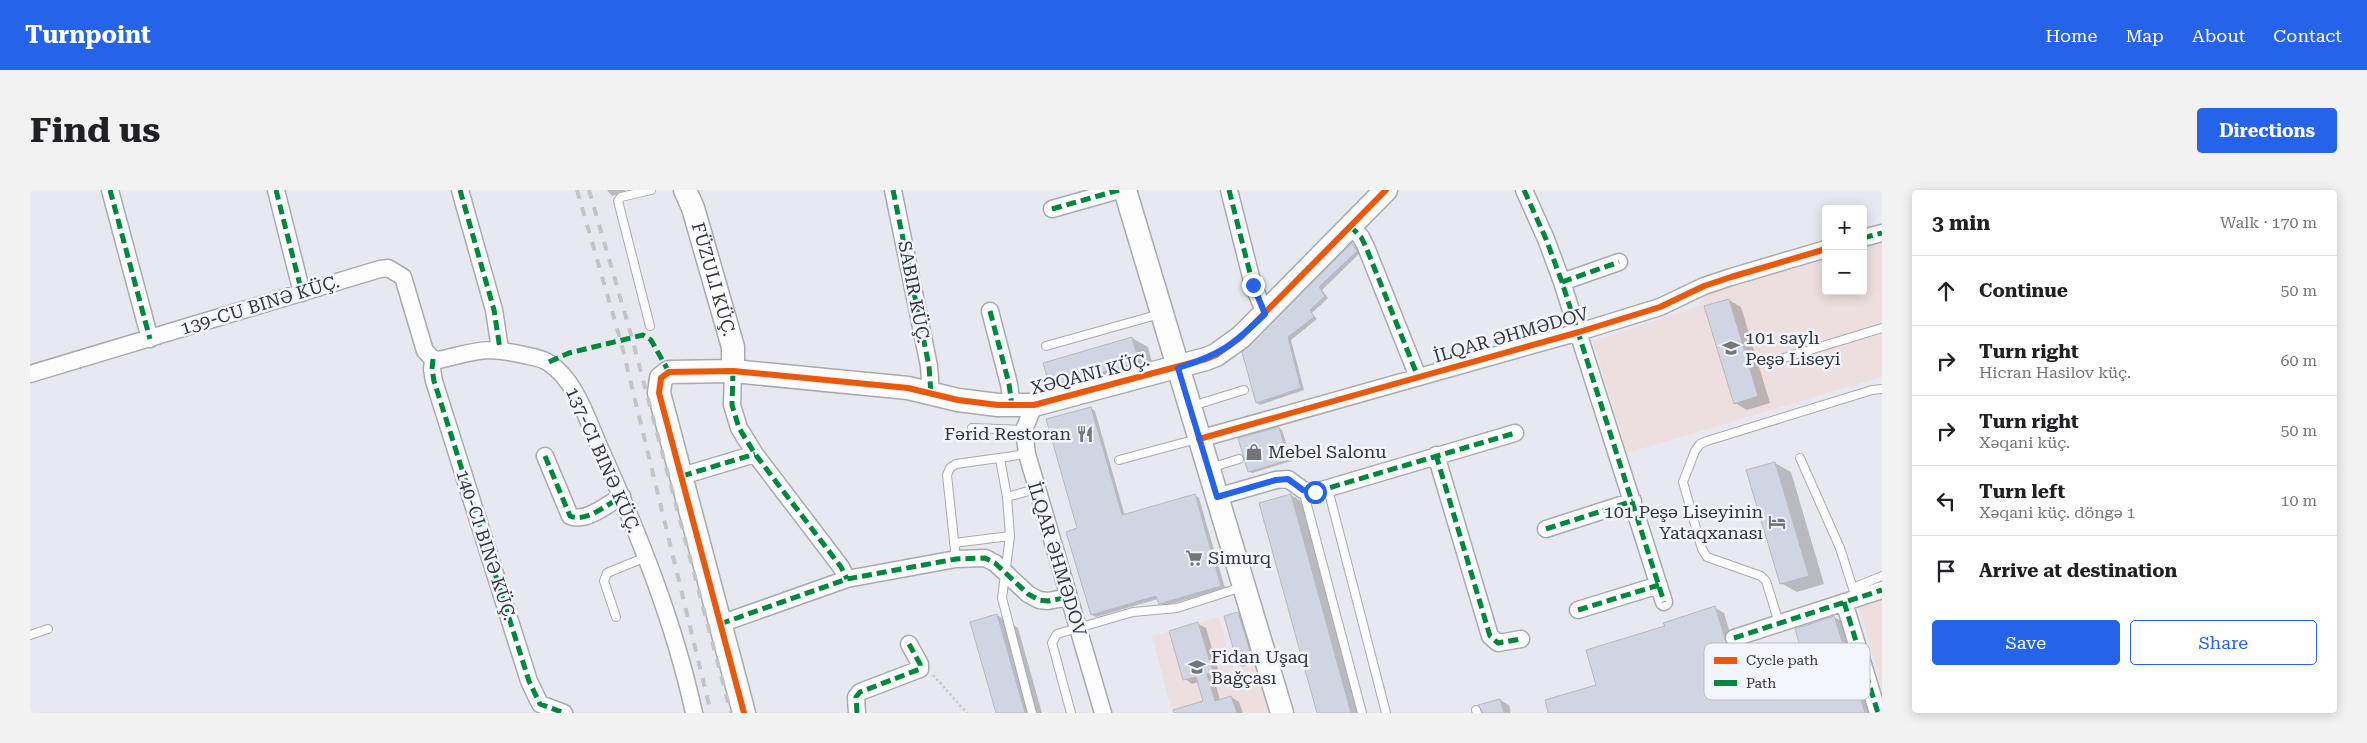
<!DOCTYPE html>
<meta charset="utf-8">
<style>
:root{--surface:#fff;--page:#f2f2f2;--text:#202124;--muted:#757577;--line:#e0e0e0;--accent:#2563eb}
body{margin:0;font-family:"Roboto Serif",serif;background:var(--page);color:var(--text)}
.controls{position:absolute;right:15px;top:15px;display:grid;overflow:hidden;border-radius:5px;box-shadow:0 2px 12px #0003}
.controls button{width:45px;height:45px;display:grid;place-items:center;padding:0;border:0;border-bottom:1px solid var(--line);background:var(--surface);color:var(--text);font:25px sans-serif}
.stop{position:absolute;width:15px;height:15px;margin:-11px;border:4px solid #2563eb;border-radius:50%;background:#fff}
.stop.end{background:#2563eb;border-color:#fff;box-shadow:0 1px 5px #0008}
.list{margin:0;padding:0;list-style:none}
h2{display:flex;justify-content:space-between;align-items:center;height:65px;margin:0;padding:0 20px;font-size:21px}
h2 small{font-size:16px;font-weight:400;color:var(--muted)}
.list li{display:grid;grid-template-columns:32px 1fr auto;gap:15px;align-items:center;box-sizing:border-box;height:70px;padding:0 20px;border-top:1px solid var(--line)}
.list b{display:block;font-size:19px;white-space:nowrap}
.list p{margin:0;font-size:16px;white-space:nowrap;color:var(--muted)}
.list em{font-size:16px;font-style:normal;color:var(--muted)}
.actions{display:flex;gap:10px;padding:15px 20px}
.actions a{flex:1;padding:11px 0;border:1px solid var(--accent);border-radius:5px;text-align:center;font-size:18px;color:var(--accent)}
.actions .main{background:var(--accent);color:#fff}
.icon{flex:none;width:28px;height:28px;fill:none;stroke:currentColor;stroke-width:2;stroke-linecap:round;stroke-linejoin:round}
.map{position:relative;flex:none;width:1852px;height:523px;overflow:hidden;border-radius:5px}
header{display:flex;align-items:center;gap:30px;box-sizing:border-box;height:70px;padding:0 25px;background:var(--accent);color:#fff}
header strong{font-size:24px}
nav{display:flex;gap:28px;margin-inline-start:auto;font-size:18px}
.intro{display:flex;align-items:center;justify-content:space-between;box-sizing:border-box;height:120px;padding:0 30px}
h1{margin:0;font-size:35px}
.button{padding:12px 22px;border-radius:5px;background:var(--accent);color:#fff;font-size:18px;font-weight:700}
main{display:flex;gap:30px;padding:0 30px}
aside{flex:1;background:var(--surface);border-radius:5px;box-shadow:0 2px 12px #0003}
.map>svg:first-child{display:block}
.education{fill:#eddfdf}
.shadow{fill:#0003}
.building{fill:#d1d4e3;stroke:#b8b9bd}
.lines{fill:none;stroke-linecap:round;stroke-linejoin:round}
.lane-casing{stroke:#a9aaaf;stroke-width:10}
.street-casing{stroke:#a9aaaf;stroke-width:19}
.secondary-casing{stroke:#a9aaaf;stroke-width:25}
.path{stroke:#c9c9cb;stroke-width:2.5;stroke-dasharray:2.5 2.5;stroke-linecap:butt}
.lane{stroke:#fcfcfd;stroke-width:8}
.street{stroke:#fcfcfd;stroke-width:16}
.secondary{stroke:#fcfcfd;stroke-width:22}
.rail{stroke:#c4c4c6;stroke-width:4;stroke-dasharray:9 9;stroke-linecap:butt}
.quiet{stroke:#00873e;stroke-width:5;stroke-dasharray:10 5;stroke-linecap:butt}
.cycleway-casing{stroke:#f2f5fe;stroke-width:9}
.cycleway{stroke:#e8590c;stroke-width:6}
.route{stroke:#2563eb;stroke-width:6}
.labels{text-anchor:middle;stroke-width:5;stroke-linejoin:round;paint-order:stroke}
.street-label{font-size:18px;fill:#35363b;stroke:#f2f5fe}
.poi-label{font-size:18px;fill:#35363b;stroke:#f2f5fe;text-anchor:start}
.key{fill:#f2f5fe;stroke:#b9bcc4;stroke-width:1}
.key-label{font-size:14px;fill:#35363b}
</style>
<header>
<strong>Turnpoint</strong>
<nav><a>Home</a><a>Map</a><a>About</a><a>Contact</a></nav>
</header>
<div class="intro"><h1>Find us</h1><a class="button">Directions</a></div>
<main>
<div class="map">
<svg width="1852" height="523" viewBox="0 0 1852 523">
<rect width="100%" height="100%" fill="#e8e9f0"/>
<path class="education" d="M 1852,51 L 1852,187 L 1597,263 L 1563,151 L 1668,116 L 1677,102 L 1796,68 L 1796,101 L 1833,101 L 1833,57 Z
M 1852,405 L 1852,500 L 1828,413 Z
M 1189,427 L 1204,480 L 1226,474 L 1239,523 L 1142,523 L 1122,446 Z"/>
<path class="shadow" d="M 577,0 L 595,0 L 595,2 L 582,6 Z
M 1323,54 L 1330,63 L 1292,100 L 1298,108 L 1282,123 L 1287,129 L 1261,150 L 1274,200 L 1230,215 L 1227,213 L 1214,163 Z
M 1699,110 L 1711,117 L 1740,213 L 1717,220 L 1705,213 Z
M 1102,148 L 1118,157 L 1124,180 L 1037,205 L 1021,196 Z
M 1061,218 L 1065,221 L 1095,326 L 1165,305 L 1169,308 L 1195,398 L 1134,416 L 1129,413 L 1128,409 L 1066,427 L 1062,425 L 1049,339 Z
M 1249,238 L 1252,240 L 1262,271 L 1222,283 L 1219,281 Z
M 1745,273 L 1761,282 L 1794,394 L 1767,402 L 1751,393 Z
M 1261,305 L 1279,316 L 1336,523 L 1288,523 Z
M 1685,418 L 1694,423 L 1710,476 L 1772,457 L 1804,427 L 1813,432 L 1841,523 L 1520,523 L 1568,496 L 1636,437 Z
M 1208,424 L 1212,426 L 1226,473 L 1213,477 L 1209,475 Z
M 967,425 L 988,438 L 1012,523 L 968,523 Z
M 1168,434 L 1176,438 L 1190,486 L 1184,488 L 1190,510 L 1201,507 L 1209,512 L 1213,523 L 1146,523 L 1174,512 L 1168,492 L 1162,494 L 1155,489 Z
M 1470,510 L 1479,515 L 1481,523 L 1453,523 L 1451,516 Z"/>
<path class="building" d="M 1322,53 L 1327,61 L 1289,97 L 1295,106 L 1280,120 L 1284,127 L 1258,147 L 1271,198 L 1226,213 L 1212,162 Z
M 1699,109 L 1728,206 L 1704,214 L 1674,116 Z
M 1102,147 L 1109,172 L 1020,197 L 1013,173 Z
M 1061,217 L 1092,325 L 1165,304 L 1191,396 L 1129,414 L 1126,406 L 1061,425 L 1036,342 L 1047,338 L 1016,229 Z
M 1249,237 L 1259,270 L 1218,282 L 1208,248 Z
M 1745,272 L 1779,386 L 1750,394 L 1716,280 Z
M 1261,304 L 1321,523 L 1287,523 L 1229,313 Z
M 1685,416 L 1704,477 L 1770,456 L 1765,439 L 1804,426 L 1835,523 L 1518,523 L 1515,510 L 1566,495 L 1556,460 L 1635,436 L 1633,433 Z
M 1208,422 L 1223,471 L 1208,475 L 1194,426 Z
M 967,424 L 995,523 L 966,523 L 940,432 Z
M 1168,432 L 1183,482 L 1177,484 L 1185,511 L 1201,506 L 1207,523 L 1144,523 L 1143,520 L 1173,511 L 1166,487 L 1153,490 L 1139,441 Z
M 1470,509 L 1474,523 L 1453,523 L 1448,515 Z"/>
<g class="lines">
<g class="lane-casing">
<path id="lane" d="M 620,136 L 588,11 L 591,7 L 621,0
M 1016,156 L 1130,124
M 1737,173 L 1852,138
M 1162,216 L 1214,200
M 942,238 L 994,240
M 1770,268 L 1810,358 L 1826,408
M 970,269 L 977,307 L 980,346 L 972,408 L 1002,523
M 1089,270 L 1167,249
M 1180,278 L 1209,269
M 1298,299 L 1356,523
M 1273,300 L 1332,523
M 977,307 L 1006,299
M 924,353 L 980,346
M 926,369 L 917,285 L 920,278 L 926,274 L 997,264
M 1823,398 L 1852,386
M 586,427 L 574,391 L 577,383 L 616,367
M 1749,433 L 1736,391 L 1731,386 L 1677,367 L 1672,359 L 1653,292 L 1665,261 L 1670,254 L 1677,251 L 1842,200 L 1852,199
M 0,445 L 18,439
M 1446,520 L 1447,523
M 1041,523 L 1022,453 L 1027,444 L 1103,422 L 1147,418 L 1212,397"/>
</g>
<g class="street-casing">
<path id="street" d="M 80,0 L 120,149
M 246,0 L 272,103
M 430,0 L 464,120 L 470,159
M 863,0 L 899,176 L 901,204
M 1199,0 L 1223,95 L 1235,123
M 1494,0 L 1516,49 L 1532,92 L 1634,412
M 1022,19 L 1089,0
M 1320,36 L 1331,47 L 1336,57 L 1388,187
M 1833,48 L 1852,43
M 1532,92 L 1589,72
M 960,121 L 979,194 L 982,216
M 403,169 L 409,170 C 447,161 455,156 494,165 C 503,167 512,168 519,173 C 546,191 557,229 569,256 C 608,342 644,431 664,523
M 403,169 L 402,179 L 404,191 L 499,491 L 510,514 L 534,523
M 703,181 L 702,215 L 709,238 L 725,264 L 811,377 L 817,389
M 0,184 L 350,79 L 358,78 L 373,87 L 395,161 L 403,169
M 1004,215 L 994,240 L 997,264 L 1073,523
M 1169,249 L 1549,142 L 1630,117 L 1674,96 L 1701,87 L 1796,59
M 1406,265 L 1460,446 L 1468,453 L 1491,449
M 515,266 L 540,326 C 556,333 578,314 592,306
M 652,286 L 725,264
M 1187,307 L 1246,290 L 1258,289 L 1273,300 L 1285,302 L 1485,243
M 1516,339 L 1603,311
M 1814,412 L 1848,523
M 1548,420 L 1629,395
M 690,434 L 817,389 L 926,369 L 955,368 L 965,373 L 998,404 L 1009,410 L 1018,411 L 1039,407
M 1704,448 L 1852,400
M 827,523 L 826,507 L 830,502 L 890,479 L 890,474 L 879,454"/>
</g>
<g class="secondary-casing">
<g id="secondary">
<path id="s1" d="M 655,0 L 663,18 L 703,157 L 703,181"/>
<path d="M 1095,0 L 1252,523"/>
<path d="M 714,523 L 629,203 L 631,188 L 639,182 L 703,181 L 878,198 L 928,210 L 968,215 L 1004,215 L 1176,169 L 1186,165 L 1211,147 L 1356,0"/>
</g>
</g>
<path class="path" d="M 903,485 L 937,523"/>
<use href="#lane" class="lane"/>
<use href="#street" class="street"/>
<use href="#secondary" class="secondary"/>
<path class="rail" d="M 547,0 L 591,152 L 681,523
M 559,0 L 602,148 L 701,523"/>
<path class="quiet" d="M 80,0 L 120,149
M 246,0 L 272,103
M 430,0 L 464,120 L 470,159
M 863,0 L 899,176 L 901,204
M 1199,0 L 1223,95 L 1235,123
M 1494,0 L 1516,49 L 1532,92 L 1634,412
M 1022,19 L 1089,0
M 1320,36 L 1331,47 L 1336,57 L 1388,187
M 1833,48 L 1852,43
M 1532,92 L 1589,72
M 960,121 L 979,194 L 982,216
M 403,169 L 402,179 L 404,191 L 499,491 L 510,514 L 534,523
M 519,172 L 539,163 L 613,145 L 621,150 L 639,182
M 703,181 L 702,215 L 709,238 L 725,264 L 811,377 L 817,389
M 1406,265 L 1460,446 L 1468,453 L 1491,449
M 515,266 L 540,326 C 556,333 578,314 592,306
M 652,286 L 725,264
M 1187,307 L 1246,290 L 1258,289 L 1273,300 L 1285,302 L 1485,243
M 1516,339 L 1603,311
M 1814,412 L 1848,523
M 1548,420 L 1629,395
M 690,434 L 817,389 L 926,369 L 955,368 L 965,373 L 998,404 L 1009,410 L 1018,411 L 1039,407
M 1704,448 L 1852,400
M 827,523 L 826,507 L 830,502 L 890,479 L 890,474 L 879,454"/>
<g class="cycleway-casing">
<path id="cycleway" d="M 1169,249 L 1549,142 L 1630,117 L 1674,96 L 1701,87 L 1796,59
M 714,523 L 629,203 L 631,188 L 639,182 L 703,181 L 878,198 L 928,210 L 968,215 L 1004,215 L 1176,169 L 1186,165 L 1211,147 L 1356,0"/>
</g>
<use href="#cycleway" class="cycleway"/>
</g>
<g class="lines">
<path class="route" d="M 1223,95 L 1235,124 C 1203,155 1192,164 1148,178 L 1187,307 L 1246,290 L 1258,289 L 1273,300 L 1285,302"/>
</g>
<defs>
<g id="university-bare" transform="scale(1.35)"><path d="M0-5L7-2L0 1L-7-2ZM-4 1L0 2.5L4 1V4Q0 6-4 4Z" fill="#74757a" stroke="#f2f5fe" stroke-width="2.5" paint-order="stroke"/></g>
<g id="restaurant-bare" transform="scale(1.35)"><path d="M-5-6h1v4h1v-4h1v4h1v-4h1v5L-1.5 .5V6h-2V.5L-5-1ZM5-6V6H3V1.5H1.5Q1.5-4 5-6Z" fill="#74757a" stroke="#f2f5fe" stroke-width="2.5" paint-order="stroke"/></g>
<g id="shop-bare" transform="scale(1.35)"><path d="M-5-2.5h2.3a2.7 3.5 0 0 1 5.4 0H5L5.5 6h-11ZM-1.5-2.5h3a1.5 2.3 0 0 0-3 0Z" fill="#74757a" stroke="#f2f5fe" stroke-width="2.5" paint-order="stroke"/></g>
<g id="hotel-bare" transform="scale(1.35)"><path d="M-6-4.5h1.5V1H6V5H4.5V3h-9V5H-6ZM-4 0a1.8 1.8 0 1 1 3.6 0ZM.5 0V-2.5h3Q6-2.5 6 0Z" fill="#74757a" stroke="#f2f5fe" stroke-width="2.5" paint-order="stroke"/></g>
<g id="supermarket-bare" transform="scale(1.35)"><path d="M-6-5.5h2.5l.6 2H6L4.5 2H-2.5L-4.4-4H-6ZM-1.5 3.2a1.3 1.3 0 1 0 .1 0ZM3 3.2a1.3 1.3 0 1 0 .1 0Z" fill="#74757a" stroke="#f2f5fe" stroke-width="2.5" paint-order="stroke"/></g>
<g id="school-bare" transform="scale(1.35)"><path d="M0-5L7-2L0 1L-7-2ZM-4 1L0 2.5L4 1V4Q0 6-4 4Z" fill="#74757a" stroke="#f2f5fe" stroke-width="2.5" paint-order="stroke"/></g>
</defs>
<g fill-rule="evenodd">
<use href="#university-bare" x="1701" y="158"/>
<use href="#restaurant-bare" x="1055" y="244"/>
<use href="#shop-bare" x="1224" y="262"/>
<use href="#hotel-bare" x="1747" y="332"/>
<use href="#supermarket-bare" x="1164" y="368"/>
<use href="#school-bare" x="1167" y="477"/>
</g>
<g class="labels">
<g class="street-label">
<text dy="6" stroke="none"><textPath href="#s1" startOffset="94">FÜZULI KÜÇ.</textPath></text>
<text transform="translate(884 102) rotate(79)" y="6">SABIR KÜÇ.</text>
<text transform="translate(230 115) rotate(-17)" y="6">139-CU BINƏ KÜÇ.</text>
<text transform="translate(1481 145) rotate(-16)" y="6">İLQAR ƏHMƏDOV</text>
<text transform="translate(1060 184) rotate(-14)" y="6">XƏQANI KÜÇ.</text>
<text transform="translate(573 270) rotate(66)" y="6">137-CI BINƏ KÜÇ.</text>
<text transform="translate(456 355) rotate(72)" y="6">140-CI BINƏ KÜÇ.</text>
<text transform="translate(1027 369) rotate(73)" y="6">İLQAR ƏHMƏDOV</text>
</g>
<g class="poi-label">
<text x="1715" y="154">101 saylı<tspan x="1715" dy="21">Peşə Liseyi</tspan></text>
<text x="1041" y="250" text-anchor="end">Fərid Restoran</text>
<text x="1238" y="268">Mebel Salonu</text>
<text x="1733" y="328" text-anchor="end">101 Peşə Liseyinin<tspan x="1733" dy="21">Yataqxanası</tspan></text>
<text x="1178" y="374">Simurq</text>
<text x="1181" y="473">Fidan Uşaq<tspan x="1181" dy="21">Bağçası</tspan></text>
</g>
</g>
<rect x="1674" y="453" width="166" height="57" rx="8" class="key"/>
<rect x="1684" y="467" width="23" height="7" fill="#e8590c"/>
<rect x="1684" y="490" width="23" height="6" fill="#00873e"/>
<g class="key-label">
<text x="1716" y="475">Cycle path</text>
<text x="1716" y="498">Path</text>
</g>
</svg>
<div class="controls">
<button>+</button>
<button>−</button>
</div>
<div class="stop" style="left:1285px;top:302px"></div>
<div class="stop end" style="left:1223px;top:95px"></div>
</div>
<aside>
<h2>3 min<small>Walk · 170 m</small></h2>
<ul class="list">
<li><svg class="icon" aria-label="ahead" viewBox="0 0 24 24"><path d="M12 20V5M6 11l6-6 6 6"/></svg><div><b>Continue</b></div><em>50 m</em></li>
<li><svg class="icon" aria-label="right" viewBox="0 0 24 24"><path d="M7 20v-9h11M14 6l5 5-5 5"/></svg><div><b>Turn right</b><p>Hicran Hasilov küç.</p></div><em>60 m</em></li>
<li><svg class="icon" aria-label="right" viewBox="0 0 24 24"><path d="M7 20v-9h11M14 6l5 5-5 5"/></svg><div><b>Turn right</b><p>Xəqani küç.</p></div><em>50 m</em></li>
<li><svg class="icon" aria-label="left" viewBox="0 0 24 24"><path d="M17 20v-9H6M10 6l-5 5 5 5"/></svg><div><b>Turn left</b><p>Xəqani küç. döngə 1</p></div><em>10 m</em></li>
<li><svg class="icon" aria-label="arrive" viewBox="0 0 24 24"><path d="M6 21V4h12l-3 4 3 4H6"/></svg><div><b>Arrive at destination</b></div></li>
</ul>
<div class="actions"><a class="main">Save</a><a>Share</a></div>
</aside>
</main>
